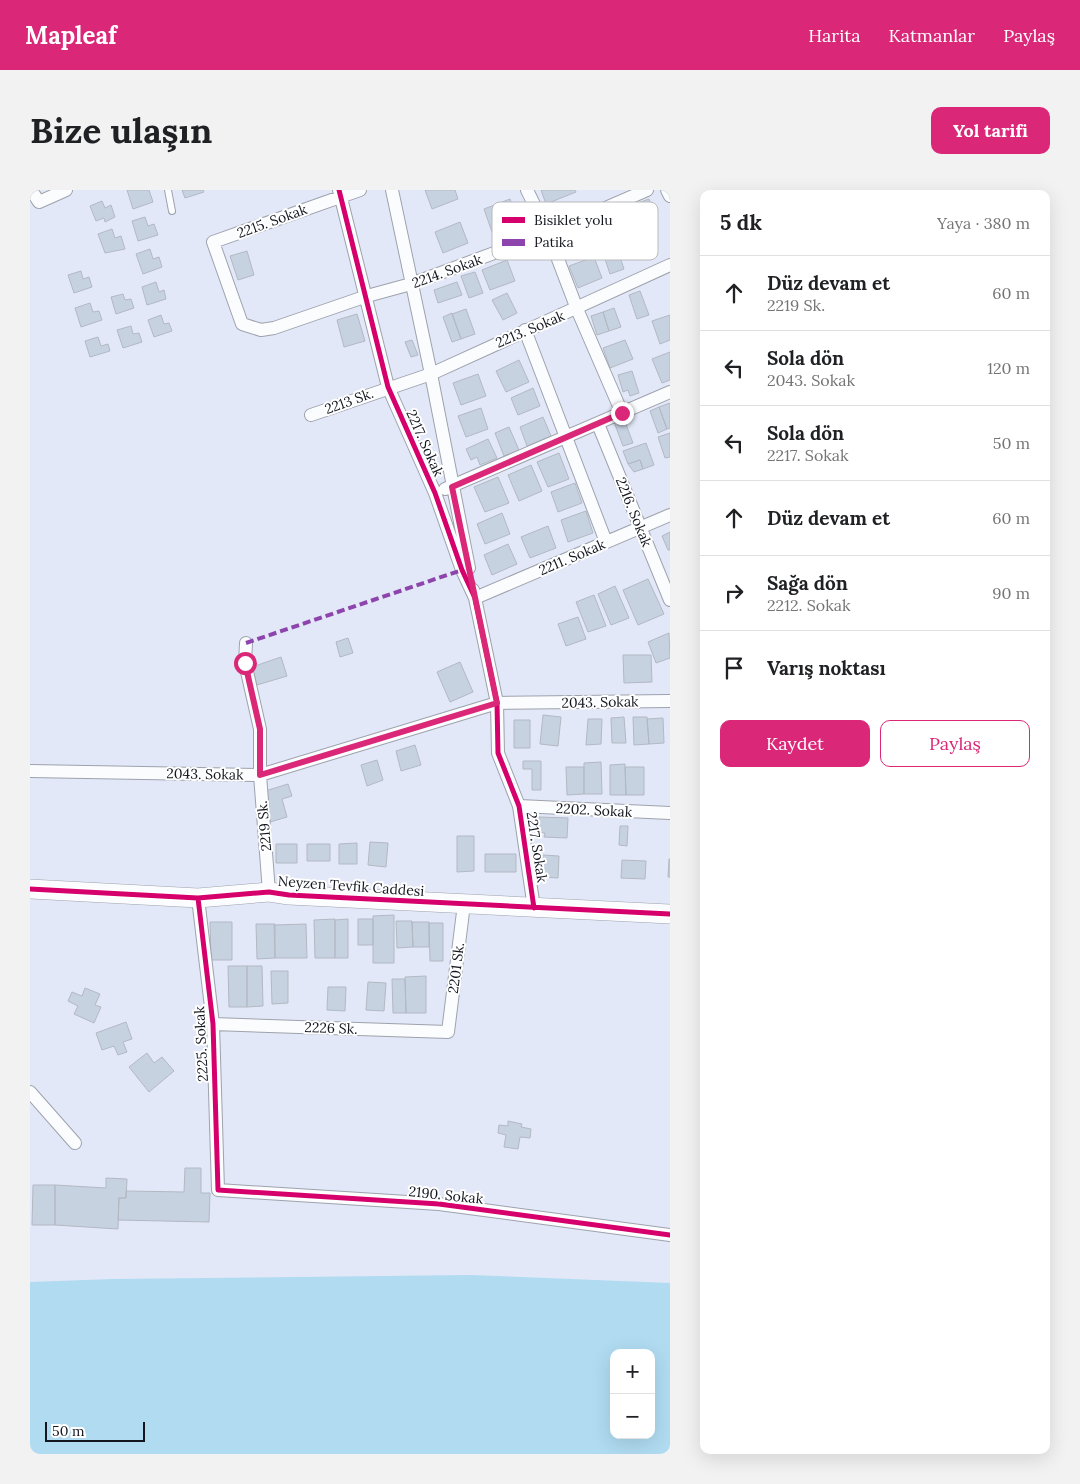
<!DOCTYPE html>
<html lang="tr">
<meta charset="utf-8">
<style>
:root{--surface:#fff;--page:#f2f2f2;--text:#202124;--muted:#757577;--line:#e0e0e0;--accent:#db2777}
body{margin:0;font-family:Lora,serif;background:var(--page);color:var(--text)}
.controls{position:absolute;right:15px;bottom:15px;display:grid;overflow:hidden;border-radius:10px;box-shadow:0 5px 20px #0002}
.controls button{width:45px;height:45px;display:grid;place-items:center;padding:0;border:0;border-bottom:1px solid var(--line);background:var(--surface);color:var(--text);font:25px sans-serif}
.scale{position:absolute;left:15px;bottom:12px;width:100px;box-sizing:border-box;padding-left:5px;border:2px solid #13161f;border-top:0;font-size:14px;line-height:18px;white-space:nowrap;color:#13161f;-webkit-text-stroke:4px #fff;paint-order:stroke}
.stop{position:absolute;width:15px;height:15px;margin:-11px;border:4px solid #db2777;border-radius:50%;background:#fff}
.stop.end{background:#db2777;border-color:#fff;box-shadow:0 1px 5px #0008}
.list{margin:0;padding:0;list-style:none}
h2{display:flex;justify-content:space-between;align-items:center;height:65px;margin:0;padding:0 20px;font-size:21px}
h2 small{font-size:16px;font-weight:400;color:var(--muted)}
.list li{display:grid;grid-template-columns:32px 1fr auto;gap:15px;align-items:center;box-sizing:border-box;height:75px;padding:0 20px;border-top:1px solid var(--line)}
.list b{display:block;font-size:19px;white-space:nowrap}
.list p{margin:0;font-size:16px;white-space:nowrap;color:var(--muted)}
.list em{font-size:16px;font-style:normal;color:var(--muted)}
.actions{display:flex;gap:10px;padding:15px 20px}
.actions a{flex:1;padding:11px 0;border:1px solid var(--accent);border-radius:10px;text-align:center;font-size:18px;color:var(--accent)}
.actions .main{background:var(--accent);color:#fff}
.icon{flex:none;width:28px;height:28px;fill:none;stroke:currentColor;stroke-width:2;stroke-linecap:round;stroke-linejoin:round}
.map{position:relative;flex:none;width:640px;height:1264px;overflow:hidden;border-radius:10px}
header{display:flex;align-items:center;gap:30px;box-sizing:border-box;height:70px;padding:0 25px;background:var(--accent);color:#fff}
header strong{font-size:24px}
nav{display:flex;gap:28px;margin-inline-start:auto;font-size:18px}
.intro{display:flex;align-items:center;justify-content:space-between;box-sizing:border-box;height:120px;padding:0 30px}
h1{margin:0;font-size:35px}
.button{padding:12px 22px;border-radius:10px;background:var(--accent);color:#fff;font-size:18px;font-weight:700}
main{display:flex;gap:30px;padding:0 30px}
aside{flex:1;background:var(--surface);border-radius:10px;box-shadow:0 5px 20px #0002}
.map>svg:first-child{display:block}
.water{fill:#b0dbf1;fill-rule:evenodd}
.building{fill:#c7d2e1;stroke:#b2b9c3}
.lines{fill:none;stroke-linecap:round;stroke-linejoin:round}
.lane-casing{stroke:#9ea2ad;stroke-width:8}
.street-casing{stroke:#9ea2ad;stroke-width:14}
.secondary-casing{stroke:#9ea2ad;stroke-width:20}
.lane{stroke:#fbfcfe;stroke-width:6}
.street{stroke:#fbfcfe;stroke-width:12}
.secondary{stroke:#fbfcfe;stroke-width:19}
.quiet{stroke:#8e44ad;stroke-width:4;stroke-dasharray:8 4;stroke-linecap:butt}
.cycleway-casing{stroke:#fff;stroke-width:8}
.cycleway{stroke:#d6006c;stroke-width:5}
.route{stroke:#db2777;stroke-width:6}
.labels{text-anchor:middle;stroke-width:4;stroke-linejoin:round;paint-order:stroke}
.street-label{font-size:14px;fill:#13161f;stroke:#fff}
.key{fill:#fff;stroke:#b8b9bc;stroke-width:1}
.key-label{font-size:14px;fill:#13161f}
</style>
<header>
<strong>Mapleaf</strong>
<nav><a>Harita</a><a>Katmanlar</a><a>Paylaş</a></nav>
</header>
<div class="intro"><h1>Bize ulaşın</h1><a class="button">Yol tarifi</a></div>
<main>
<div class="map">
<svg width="640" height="1264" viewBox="0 0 640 1264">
<rect width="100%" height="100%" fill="#e2e8f7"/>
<path class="water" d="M 440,1085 L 640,1093 L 640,1264 L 0,1264 L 0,1092 L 83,1089 ZM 584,1163 L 621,1163 L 621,1245 L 584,1245 Z"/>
<path class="building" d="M 97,0 L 119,0 L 123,12 L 103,19 Z
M 152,0 L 173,0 L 174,2 L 155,8 Z
M 395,0 L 425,0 L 428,9 L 402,19 Z
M 511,0 L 545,0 L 546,2 L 516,14 Z
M 480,9 L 489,32 L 462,42 L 454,19 Z
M 619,9 L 627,31 L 602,41 L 594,18 Z
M 72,11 L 75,18 L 81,15 L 85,27 L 75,32 L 74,28 L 66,31 L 60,16 Z
M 115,27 L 118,36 L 124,34 L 128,45 L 108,51 L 102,31 Z
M 430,32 L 438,53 L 413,63 L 405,42 Z
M 82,39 L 85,48 L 91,46 L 95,59 L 75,63 L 68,44 Z
M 587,58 L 594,79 L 580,84 L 573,63 Z
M 120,59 L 123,69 L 129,67 L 132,77 L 113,84 L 106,64 Z
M 217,61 L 224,85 L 208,90 L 200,66 Z
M 564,67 L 572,88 L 548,98 L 539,76 Z
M 477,70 L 485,91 L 460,100 L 452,80 Z
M 51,81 L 53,89 L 59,87 L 62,97 L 44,103 L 38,85 Z
M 445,82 L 453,103 L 439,108 L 431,86 Z
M 126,92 L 129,102 L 134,100 L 136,109 L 117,115 L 112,97 Z
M 427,92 L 432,105 L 408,113 L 404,100 Z
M 610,101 L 619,125 L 607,129 L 599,105 Z
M 477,103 L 487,123 L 473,130 L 462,110 Z
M 93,104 L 95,110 L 101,109 L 104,118 L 86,124 L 81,107 Z
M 60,113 L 63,122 L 69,121 L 72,130 L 51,137 L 45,118 Z
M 584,118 L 591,137 L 579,141 L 573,122 Z
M 436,119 L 445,144 L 431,149 L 422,124 Z
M 573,122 L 579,141 L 567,145 L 561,126 Z
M 422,123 L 431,149 L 422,152 L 413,127 Z
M 327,124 L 335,151 L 314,157 L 307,130 Z
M 131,125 L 134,134 L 139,133 L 142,141 L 124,147 L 118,130 Z
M 640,125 L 640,150 L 630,154 L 622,131 Z
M 101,136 L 103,144 L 109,143 L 112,152 L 93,158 L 87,140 Z
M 68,147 L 71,156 L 78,154 L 80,161 L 60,167 L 55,151 Z
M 382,150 L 388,165 L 381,167 L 375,152 Z
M 595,150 L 603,169 L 580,178 L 573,158 Z
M 640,162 L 640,190 L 632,193 L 622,169 Z
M 489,170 L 499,192 L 476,202 L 466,181 Z
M 602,181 L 609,203 L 600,206 L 598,200 L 593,202 L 588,185 Z
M 448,184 L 456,206 L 431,215 L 423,193 Z
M 503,198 L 510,216 L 488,225 L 481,208 Z
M 640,213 L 640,238 L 637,239 L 629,217 Z
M 629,217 L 637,239 L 628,243 L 620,221 Z
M 451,218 L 458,239 L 436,247 L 428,226 Z
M 513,227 L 521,246 L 497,256 L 490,237 Z
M 594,229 L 603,253 L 593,256 L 584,232 Z
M 479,237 L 489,260 L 474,266 L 465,243 Z
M 640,243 L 640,267 L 635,268 L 628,247 Z
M 458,249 L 467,268 L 450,275 L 447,267 L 441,270 L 436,259 Z
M 616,253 L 624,275 L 613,279 L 610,270 L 598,274 L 593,261 Z
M 529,263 L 539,289 L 518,297 L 507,272 Z
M 610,270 L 613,279 L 604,282 L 598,274 Z
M 501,275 L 512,301 L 489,311 L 478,285 Z
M 468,287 L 479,313 L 455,322 L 444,297 Z
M 545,293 L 552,313 L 528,322 L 521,302 Z
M 556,321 L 563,343 L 538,352 L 531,330 Z
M 472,323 L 480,344 L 455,354 L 447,334 Z
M 518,336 L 526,358 L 500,368 L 491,347 Z
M 640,342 L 640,360 L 638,360 L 632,346 Z
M 478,354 L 487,374 L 462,385 L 454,365 Z
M 618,389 L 634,424 L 608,435 L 593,400 Z
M 585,396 L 599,428 L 581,435 L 568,404 Z
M 564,405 L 576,436 L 558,442 L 546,412 Z
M 548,427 L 556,449 L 536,456 L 528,434 Z
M 639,443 L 640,468 L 626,473 L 618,452 Z
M 318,448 L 323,463 L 310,467 L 306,452 Z
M 593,465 L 621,465 L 622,492 L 594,493 Z
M 251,467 L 257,486 L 227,495 L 222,477 Z
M 430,472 L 443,502 L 420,512 L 407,482 Z
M 513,525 L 531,527 L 528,556 L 510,554 Z
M 594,527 L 596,553 L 582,553 L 581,528 Z
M 603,527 L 617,527 L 619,554 L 604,555 Z
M 633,528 L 634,553 L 619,554 L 617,529 Z
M 558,529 L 572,529 L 571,554 L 556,555 Z
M 484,530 L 500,530 L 500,558 L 484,558 Z
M 385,555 L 391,575 L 371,581 L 366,561 Z
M 347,570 L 353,590 L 337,596 L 331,575 Z
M 493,571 L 511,571 L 511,600 L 502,600 L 502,579 L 493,579 Z
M 571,572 L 572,604 L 554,604 L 554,573 Z
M 595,574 L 596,605 L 580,605 L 580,575 Z
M 536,577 L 554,577 L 554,604 L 537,605 Z
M 595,577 L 614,577 L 614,605 L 596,605 Z
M 258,594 L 262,606 L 252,609 L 257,627 L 240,632 L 232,602 Z
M 509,627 L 538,628 L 537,648 L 514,647 L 515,643 L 509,642 Z
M 590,636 L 598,636 L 597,656 L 589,655 Z
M 427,646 L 444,646 L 444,681 L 427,682 Z
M 340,652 L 358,653 L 356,677 L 338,675 Z
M 327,653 L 327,674 L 309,674 L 309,654 Z
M 246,654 L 267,654 L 267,673 L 246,673 Z
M 277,654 L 300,654 L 300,671 L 277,671 Z
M 455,664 L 486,664 L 486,682 L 455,682 Z
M 513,665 L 529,666 L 528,688 L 511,687 Z
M 639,669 L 640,669 L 640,687 L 638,687 Z
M 592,670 L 616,671 L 615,689 L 591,688 Z
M 364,725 L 364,773 L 343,773 L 343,726 Z
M 305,729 L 305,768 L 285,768 L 284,730 Z
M 318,729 L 318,768 L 305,768 L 305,730 Z
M 328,729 L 343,729 L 343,755 L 328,755 Z
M 366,731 L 382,731 L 383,757 L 367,758 Z
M 180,732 L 202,732 L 202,770 L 181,770 Z
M 382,732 L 399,732 L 399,757 L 383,757 Z
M 399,733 L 413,733 L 413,771 L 400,771 Z
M 226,734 L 245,734 L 245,768 L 227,769 Z
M 276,734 L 277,768 L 245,768 L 244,735 Z
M 198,776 L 217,776 L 217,817 L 199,817 Z
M 217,776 L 232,776 L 233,816 L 217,817 Z
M 241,781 L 258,781 L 258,813 L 242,814 Z
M 396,786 L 396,823 L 376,823 L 375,787 Z
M 362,789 L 375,789 L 376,823 L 363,823 Z
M 338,792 L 356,793 L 354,821 L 336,820 Z
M 298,797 L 316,797 L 315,821 L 297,820 Z
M 55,798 L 70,804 L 65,815 L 71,817 L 64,833 L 44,824 L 48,816 L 38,811 L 42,802 L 52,806 Z
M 96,832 L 102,849 L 93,852 L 97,862 L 88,865 L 84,856 L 72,860 L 66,843 Z
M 117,863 L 124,873 L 132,867 L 144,881 L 119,902 L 99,877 Z
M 478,931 L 492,934 L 491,937 L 501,939 L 500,948 L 490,947 L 488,959 L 474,957 L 476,945 L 468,943 L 469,935 L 478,936 Z
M 155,978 L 171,978 L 171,1003 L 180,1003 L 179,1032 L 88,1030 L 89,1008 L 96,1008 L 96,1001 L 154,1002 Z
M 76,988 L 97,989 L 96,1008 L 89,1008 L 88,1039 L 25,1035 L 25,995 L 76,998 Z
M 3,995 L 25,995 L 25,1035 L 2,1035 Z"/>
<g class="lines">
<g class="lane-casing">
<path id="lane" d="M 138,0 L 142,21"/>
</g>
<g class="street-casing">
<path id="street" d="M 1,0 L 9,12 L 36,0
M 309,0 L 358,197 L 405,303 L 432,380 L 445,408 L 467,513 L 468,563 L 489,616 L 504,718
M 330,0 L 183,52 L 212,134 L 231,140 L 244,138 L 337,106 L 381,94 L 518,43 L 617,0
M 362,0 L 401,184 L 439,378
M 497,0 L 518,43 L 547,119 L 592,223
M 637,0 L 640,6
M 495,140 L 576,352
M 281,225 L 401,184 L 640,75
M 568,234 L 640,410
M 415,299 L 640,202
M 443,400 L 445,408 L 640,325
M 216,453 L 215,473 L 230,539 L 230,585 L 239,702
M 0,581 L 230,585 L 467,513 L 640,511
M 489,616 L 640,623
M 168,708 L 183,834 L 188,1000 L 409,1014 L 640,1045
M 183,834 L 418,842 L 434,714
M 0,902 L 45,953"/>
</g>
<g class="secondary-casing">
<path id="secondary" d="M 0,699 L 168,708 L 239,702 L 259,705 L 640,724"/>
</g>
<use href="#lane" class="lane"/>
<use href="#street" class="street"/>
<use href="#secondary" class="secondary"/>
<path class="quiet" d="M 216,453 L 432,380"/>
<g class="cycleway-casing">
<path id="cycleway" d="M 309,0 L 358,197 L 405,303 L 432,380 L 445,408 L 467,513 L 468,563 L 489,616 L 504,718
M 0,699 L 168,708 L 239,702 L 259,705 L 640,724
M 168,708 L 183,834 L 188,1000 L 409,1014 L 640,1045"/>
</g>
<use href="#cycleway" class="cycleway"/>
</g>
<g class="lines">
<path class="route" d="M 215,473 L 230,539 L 230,585 L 467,513 L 422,297 L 592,223"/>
</g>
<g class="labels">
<g class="street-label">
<text transform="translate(242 31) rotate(-20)" y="5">2215. Sokak</text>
<text transform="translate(417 81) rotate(-20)" y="5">2214. Sokak</text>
<text transform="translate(500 139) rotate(-23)" y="5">2213. Sokak</text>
<text transform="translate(319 211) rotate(-20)" y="5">2213 Sk.</text>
<text transform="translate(395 253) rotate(66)" y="5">2217. Sokak</text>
<text transform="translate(604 322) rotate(68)" y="5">2216. Sokak</text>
<text transform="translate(542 367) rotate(-23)" y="5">2211. Sokak</text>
<text transform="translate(570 512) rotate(-1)" y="5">2043. Sokak</text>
<text transform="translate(175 584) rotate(1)" y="5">2043. Sokak</text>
<text transform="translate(564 620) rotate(3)" y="5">2202. Sokak</text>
<text transform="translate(234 636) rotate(-95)" y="5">2219 Sk.</text>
<text transform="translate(507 657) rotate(81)" y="5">2217. Sokak</text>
<text transform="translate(321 696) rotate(4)" y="5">Neyzen Tevfik Caddesi</text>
<text transform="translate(426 778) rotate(-83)" y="5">2201 Sk.</text>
<text transform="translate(301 838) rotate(2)" y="5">2226 Sk.</text>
<text transform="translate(171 854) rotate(-93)" y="5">2225. Sokak</text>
<text transform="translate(416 1005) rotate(6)" y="5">2190. Sokak</text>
</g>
</g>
<rect x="462" y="12" width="166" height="58" rx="8" class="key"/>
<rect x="472" y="27" width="23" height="6" fill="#d6006c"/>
<rect x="472" y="49" width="23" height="7" fill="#8e44ad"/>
<g class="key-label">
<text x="504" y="35">Bisiklet yolu</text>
<text x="504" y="57">Patika</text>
</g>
</svg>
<div class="controls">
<button>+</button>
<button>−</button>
</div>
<div class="scale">50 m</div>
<div class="stop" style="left:215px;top:473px"></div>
<div class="stop end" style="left:592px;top:223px"></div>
</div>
<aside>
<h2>5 dk<small>Yaya · 380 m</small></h2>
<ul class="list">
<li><svg class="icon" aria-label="ahead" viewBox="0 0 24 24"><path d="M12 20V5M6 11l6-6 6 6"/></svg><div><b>Düz devam et</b><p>2219 Sk.</p></div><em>60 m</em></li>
<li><svg class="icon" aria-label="left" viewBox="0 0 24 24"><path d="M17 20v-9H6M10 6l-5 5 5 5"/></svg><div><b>Sola dön</b><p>2043. Sokak</p></div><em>120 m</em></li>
<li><svg class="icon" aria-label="left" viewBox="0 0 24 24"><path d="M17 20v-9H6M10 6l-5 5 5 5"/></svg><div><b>Sola dön</b><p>2217. Sokak</p></div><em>50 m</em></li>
<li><svg class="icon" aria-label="ahead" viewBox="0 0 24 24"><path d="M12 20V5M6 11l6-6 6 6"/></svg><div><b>Düz devam et</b></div><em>60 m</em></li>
<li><svg class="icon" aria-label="right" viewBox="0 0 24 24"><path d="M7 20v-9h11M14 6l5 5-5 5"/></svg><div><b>Sağa dön</b><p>2212. Sokak</p></div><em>90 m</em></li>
<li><svg class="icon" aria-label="arrive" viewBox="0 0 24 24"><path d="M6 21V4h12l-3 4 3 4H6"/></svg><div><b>Varış noktası</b></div></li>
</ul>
<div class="actions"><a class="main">Kaydet</a><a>Paylaş</a></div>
</aside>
</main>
